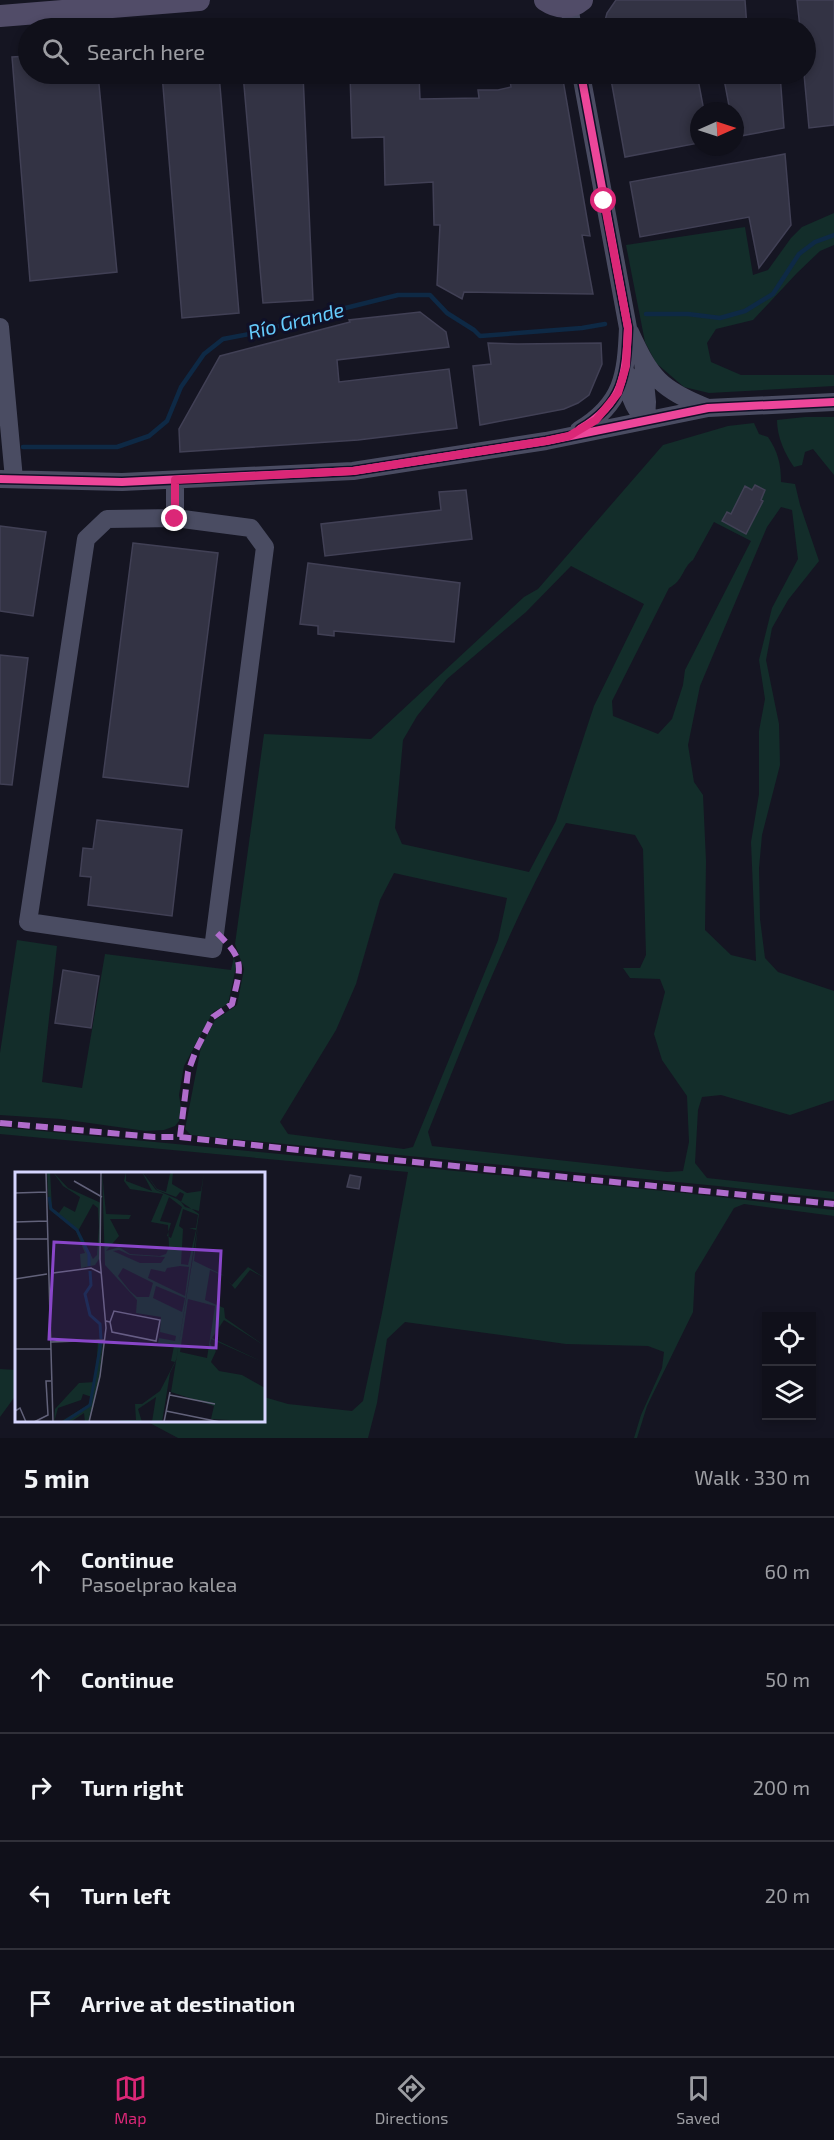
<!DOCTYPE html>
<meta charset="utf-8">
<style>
:root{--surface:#10101a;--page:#191923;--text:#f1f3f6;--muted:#9c9da2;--line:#303039;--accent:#db2777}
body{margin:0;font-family:"Exo 2",sans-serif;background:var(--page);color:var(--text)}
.controls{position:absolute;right:18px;bottom:18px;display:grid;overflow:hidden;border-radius:0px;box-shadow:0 3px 9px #0003}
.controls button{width:54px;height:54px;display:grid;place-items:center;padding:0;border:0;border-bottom:2px solid var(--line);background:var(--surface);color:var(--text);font:30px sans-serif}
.compass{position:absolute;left:690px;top:102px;width:54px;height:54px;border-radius:50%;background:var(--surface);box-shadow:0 3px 9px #0003;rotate:87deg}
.stop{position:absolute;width:18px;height:18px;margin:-14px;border:4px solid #db2777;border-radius:50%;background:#fff}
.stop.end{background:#db2777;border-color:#fff;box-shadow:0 2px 6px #0008}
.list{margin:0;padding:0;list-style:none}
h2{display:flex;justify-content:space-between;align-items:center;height:78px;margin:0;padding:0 24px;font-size:26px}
h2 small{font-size:20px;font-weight:400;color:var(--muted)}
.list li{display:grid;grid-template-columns:39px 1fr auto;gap:18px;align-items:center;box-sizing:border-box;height:108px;padding:0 24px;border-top:2px solid var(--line)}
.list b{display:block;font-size:22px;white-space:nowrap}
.list p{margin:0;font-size:20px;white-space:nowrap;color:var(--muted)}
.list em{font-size:20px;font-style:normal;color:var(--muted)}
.icon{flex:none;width:33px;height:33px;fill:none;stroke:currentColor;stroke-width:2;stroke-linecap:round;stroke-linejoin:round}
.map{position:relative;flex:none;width:834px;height:1438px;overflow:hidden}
.search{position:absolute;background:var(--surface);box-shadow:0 3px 9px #0003;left:18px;right:18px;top:18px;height:66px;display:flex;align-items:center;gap:15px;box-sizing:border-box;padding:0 21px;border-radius:33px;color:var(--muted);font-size:22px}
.sheet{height:618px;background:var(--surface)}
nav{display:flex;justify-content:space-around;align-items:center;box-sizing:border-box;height:84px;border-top:2px solid var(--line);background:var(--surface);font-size:16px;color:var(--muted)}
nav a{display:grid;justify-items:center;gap:3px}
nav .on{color:var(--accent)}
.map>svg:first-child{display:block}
.green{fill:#132d2a;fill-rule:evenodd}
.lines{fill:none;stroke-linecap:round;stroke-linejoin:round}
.stream{stroke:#0e2945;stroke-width:4.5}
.building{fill:#334;stroke:#414055;stroke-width:1.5}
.minor{stroke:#4a4c62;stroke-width:18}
.major{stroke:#514c68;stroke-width:22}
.quiet{stroke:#b06ccc;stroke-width:6;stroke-dasharray:12 6;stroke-linecap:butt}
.cycleway-casing{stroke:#101027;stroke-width:11}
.cycleway{stroke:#ed469a;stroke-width:8}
.route{stroke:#db2777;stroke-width:8}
.labels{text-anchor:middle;stroke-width:6;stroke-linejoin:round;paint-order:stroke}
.water-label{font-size:20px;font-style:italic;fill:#65ccfd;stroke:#101027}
.inset-river{fill:none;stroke:#0e2945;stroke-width:3}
.inset-road{fill:none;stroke:#62627a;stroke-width:1.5}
.view{fill:#8946c9;fill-opacity:0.15;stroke:#8946c9;stroke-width:3}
.inset-edge{fill:none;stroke:#d6d6ff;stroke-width:3}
</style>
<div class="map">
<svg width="834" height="1438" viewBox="0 0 834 1438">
<rect width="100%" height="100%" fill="#151522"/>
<path class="green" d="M 834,213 L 834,245 L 820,251 L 797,273 L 753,320 L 716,329 L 707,343 L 711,362 L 741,375 L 834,375 L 834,386 L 709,393 L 684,387 L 656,363 L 645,342 L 626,245 L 745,227 L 753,275 L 768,270 L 791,238 L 802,227 Z
M 805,417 L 834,417 L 834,475 L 813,449 L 805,452 L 802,465 L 794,467 C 785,454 777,437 777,420 Z
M 754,423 L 759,434 L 768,437 C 778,452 781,464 781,482 L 795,484 L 800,505 L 819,561 L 788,600 L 772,628 L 766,660 L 779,724 L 780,765 L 762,835 L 759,868 L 760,919 L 765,958 L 778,972 L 834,991 L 834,1100 L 790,1115 L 721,1095 L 702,1097 L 698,1110 L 695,1163 L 707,1178 L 834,1192 L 834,1199 L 718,1186 L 191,1135 L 185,1129 L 201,1047 L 215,1020 L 237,1005 L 244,969 L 235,944 L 264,734 L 371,739 L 524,597 L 538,589 L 663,445 L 728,426 ZM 781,507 L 792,510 L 798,559 L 772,608 L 759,660 L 765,699 L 759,731 L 759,794 L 751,842 L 756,961 L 731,955 L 705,930 L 706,861 L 703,795 L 694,782 L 688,745 L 700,686 L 767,527 ZM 714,522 L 751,541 L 685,670 L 683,685 L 672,719 L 658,734 L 613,716 L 612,701 L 669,588 C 684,580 682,568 693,560 ZM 571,566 L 644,604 L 594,706 L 556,821 L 529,872 L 402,844 L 395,828 L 403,740 L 417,716 L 447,679 L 526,612 ZM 566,823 L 635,835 L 643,849 L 646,955 L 640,968 L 623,968 L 630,978 L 660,979 L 665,992 L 654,1034 L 662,1060 L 687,1096 L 689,1142 L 683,1171 L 667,1172 L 432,1146 L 428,1132 C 470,1027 511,922 566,823 ZM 394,873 L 507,898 L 498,940 L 413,1147 L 404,1149 L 288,1134 L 280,1122 L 336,1030 L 356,984 L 380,900 Z
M 17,940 L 57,946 L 42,1082 L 82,1088 L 105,954 L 231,970 L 234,957 L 236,967 L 228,1004 L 213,1012 L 184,1066 L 179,1095 L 181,1108 L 179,1121 L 175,1126 L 164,1130 L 146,1131 L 61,1119 L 0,1115 L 0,1053 Z
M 0,1127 L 684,1193 L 834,1210 L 834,1216 L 744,1204 L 734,1208 L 695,1273 L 693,1312 L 647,1406 L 637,1438 L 634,1438 L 641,1415 L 662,1368 L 664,1352 L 648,1346 L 566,1344 L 405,1322 L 387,1339 L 377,1403 L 368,1438 L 178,1438 L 148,1422 L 264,1422 L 264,1397 L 288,1404 L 352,1411 L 363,1401 L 382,1313 L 408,1172 L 0,1134 Z
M 0,1369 L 16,1370 L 16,1395 L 0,1417 Z"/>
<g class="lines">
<path class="stream" d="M 646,314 L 688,314 L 720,318 L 745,311 L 773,294 L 799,254 L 815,242 L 834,235
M 23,447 L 117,447 L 149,436 L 167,421 L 181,387 L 204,354 L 223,339 L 260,332 L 301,319 L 398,295 L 430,295 L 447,313 L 474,330 L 480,336 L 582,328 L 605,324"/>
</g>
<path class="building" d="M 616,0 L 745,0 L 747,28 L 603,28 L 607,13 Z
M 797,0 L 834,0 L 834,125 L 809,128 L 804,74 L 806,74 L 806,28 L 800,28 Z
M 28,56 L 28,74 L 98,74 L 117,272 L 30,281 L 12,57 Z
M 162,74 L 219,74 L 239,313 L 182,318 Z
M 243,74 L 303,74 L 313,300 L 263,303 Z
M 350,74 L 419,74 L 420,99 L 479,98 L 478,90 L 498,90 L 511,87 L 509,74 L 562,74 L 590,236 L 582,235 L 593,294 L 464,292 L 462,299 L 437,285 L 440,225 L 434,225 L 433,182 L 385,185 L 384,137 L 352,138 Z
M 610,74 L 697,74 L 704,111 L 699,111 L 699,143 L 625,157 Z
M 723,74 L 751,74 L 751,76 L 780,74 L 784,128 L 735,137 L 735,111 L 730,111 Z
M 785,154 L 791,225 L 759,268 L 749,217 L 640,237 L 630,182 Z
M 420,312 L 446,332 L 449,347 L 337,360 L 339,382 L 449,369 L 457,428 L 358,440 L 180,452 L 179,429 L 220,356 L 350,322 L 349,320 Z
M 488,343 L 518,344 L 601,343 L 602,364 L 589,395 L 578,403 L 564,409 L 480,425 L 473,366 L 491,364 Z
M 755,485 L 765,490 L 761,500 L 763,501 L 746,534 L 722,521 L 727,512 L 731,514 L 745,486 L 752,490 Z
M 466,490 L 472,539 L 325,556 L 321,524 L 441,510 L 439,492 Z
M 0,526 L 46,532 L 33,616 L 0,611 Z
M 133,543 L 218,553 L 188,787 L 103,777 Z
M 308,563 L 460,583 L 454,642 L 334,631 L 334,636 L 318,634 L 318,626 L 300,624 Z
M 0,655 L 28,658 L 12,785 L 0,784 Z
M 97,820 L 182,830 L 172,916 L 88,905 L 91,877 L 80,876 L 83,848 L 93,849 Z
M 63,970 L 99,976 L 91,1028 L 55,1023 Z
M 350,1175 L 361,1177 L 359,1189 L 347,1187 Z"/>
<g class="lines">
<path class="minor" d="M 569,7 L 573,28
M 0,327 L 14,479
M 630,332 C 651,378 660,389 708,408
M 643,362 L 647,402 L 646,420
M 627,374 C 629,393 631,406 646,420
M 579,430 C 623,404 626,375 628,328 L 581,74
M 0,479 L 122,482 L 353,471 L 546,441 L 708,408 L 834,402
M 175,518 L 107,519 L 86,539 L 28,922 L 213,949 L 265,547 L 251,528 L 175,518 L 175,480"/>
<path class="major" d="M 545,0 C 557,8 570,10 582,0
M 0,16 L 199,0"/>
<path class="quiet" d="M 0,1123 L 154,1137 L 180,1137 L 335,1154 L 834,1204
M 180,1137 L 188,1072 L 196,1050 L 213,1017 L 232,1004 C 241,965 246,961 216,932"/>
<g class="cycleway-casing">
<path id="cycleway" d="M 580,429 C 624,403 626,375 628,328 L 581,74
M 0,479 L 122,482 L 353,471 L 546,441 L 708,408 L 834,402"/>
</g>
<use href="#cycleway" class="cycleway"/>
</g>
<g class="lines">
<path class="route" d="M 175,519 L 175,480 L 353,471 L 546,441 L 569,436 L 596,420 L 618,393 L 626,366 L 628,328 L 604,201"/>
</g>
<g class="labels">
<g class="water-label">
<text transform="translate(296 321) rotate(-14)" y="7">Río Grande</text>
</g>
</g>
<g transform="translate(15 1172)">
<rect width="250" height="250" fill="#151522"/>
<path d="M 32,0 L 35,0 L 37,36 L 44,41 L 49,34 L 60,40 L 65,25 L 48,14 L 38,0 L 53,16 L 86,31 L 84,87 L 80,93 L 66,96 L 65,82 L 70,81 L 61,59 L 34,37 ZM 78,32 L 83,36 L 84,55 L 82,83 L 78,87 L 63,59 ZM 87,0 L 91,42 L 116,43 L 114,47 L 95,47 L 104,64 L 91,79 L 104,75 L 115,82 L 145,84 L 151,82 L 154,75 L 153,53 L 136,50 L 148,22 L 115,17 L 109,9 L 111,0 L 111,9 L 137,19 L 127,0 L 141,18 L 162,27 L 184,42 L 162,184 L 160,191 L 155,201 L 147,250 L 137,250 L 141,225 L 123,237 L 127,250 L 96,248 L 121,248 L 120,232 L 127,232 L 145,219 L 160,190 L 156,189 L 159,174 L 143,171 L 144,166 L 160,169 L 161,164 L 145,160 L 146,145 L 121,141 L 122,128 L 90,93 ZM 154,25 L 167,35 L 156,66 L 152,64 L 156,51 L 145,49 ZM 168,37 L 183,43 L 181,56 L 174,56 L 181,58 L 173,93 L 166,92 L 168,57 L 164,54 ZM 104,78 L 115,83 L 150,85 L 146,91 L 125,91 L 98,79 ZM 165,94 L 174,95 L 170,124 L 133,106 L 136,97 L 150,100 L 152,96 ZM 108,96 L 138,111 L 134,125 L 122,125 L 115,119 L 103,104 ZM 141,114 L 170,126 L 167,140 L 138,126 ZM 130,0 L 142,17 L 151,20 L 155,2 L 158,0 L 157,12 L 172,21 L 186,19 L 189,0 L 184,39 L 170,35 L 166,30 L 169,22 L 165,20 L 161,25 L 142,18 ZM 183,55 L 179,89 L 208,103 L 217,113 L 233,95 L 250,106 L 235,98 L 220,117 L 209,104 L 195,98 L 190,128 L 209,136 L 210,146 L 250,174 L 209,148 L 197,166 L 250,191 L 196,167 L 195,172 L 201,179 L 196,190 L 204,199 L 227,203 L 250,216 L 250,250 L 196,247 L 199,234 L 156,220 ZM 173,127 L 200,134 L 192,186 L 165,180 ZM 83,170 L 88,170 L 84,208 L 74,250 L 70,250 L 69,241 L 57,249 L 45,250 L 73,233 L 77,225 L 68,222 L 66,228 L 43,236 L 39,250 L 40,237 L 64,211 L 80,210 Z" fill="#132d2a" fill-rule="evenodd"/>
<path class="inset-river" d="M 34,25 L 36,37 L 62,58 L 74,82 L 74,94M 75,99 L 76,113 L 70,122 L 75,143 L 85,152 L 86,167M 49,250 L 75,233 L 86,170"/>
<path class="inset-road" d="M 31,0 L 38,250M 59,9 L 87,25M 0,21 L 32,20M 0,50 L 32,49M 0,67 L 33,67M 38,101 L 76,96 L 86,101M 0,107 L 32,102M 91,149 L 95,150 L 99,139 L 145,148 L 141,169 L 97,160 L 95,150M 36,170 L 90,168M 0,177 L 36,177M 155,223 L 200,232M 0,239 L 5,236 L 11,250M 151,239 L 205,250M 19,250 L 33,243 L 31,209 L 36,209M 74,250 L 85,204 L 91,156 L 85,87 L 86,0M 149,250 L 155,220"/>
<path class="view" d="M 39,70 L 206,79 L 201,176 L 34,167 Z"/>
<rect width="250" height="250" class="inset-edge"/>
</g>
</svg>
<div class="controls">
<button><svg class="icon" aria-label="locate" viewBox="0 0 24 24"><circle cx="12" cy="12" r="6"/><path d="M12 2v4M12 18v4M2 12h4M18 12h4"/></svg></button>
<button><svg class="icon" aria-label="layers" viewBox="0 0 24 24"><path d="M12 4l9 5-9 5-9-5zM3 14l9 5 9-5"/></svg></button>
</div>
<svg class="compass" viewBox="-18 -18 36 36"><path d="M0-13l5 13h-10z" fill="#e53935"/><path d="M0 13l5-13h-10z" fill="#9c9da2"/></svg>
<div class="stop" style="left:604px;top:201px"></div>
<div class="stop end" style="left:175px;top:519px"></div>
<div class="search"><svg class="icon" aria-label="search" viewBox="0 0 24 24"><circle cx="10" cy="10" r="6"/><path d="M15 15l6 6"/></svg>Search here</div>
</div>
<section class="sheet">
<h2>5 min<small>Walk · 330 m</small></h2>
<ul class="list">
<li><svg class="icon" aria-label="ahead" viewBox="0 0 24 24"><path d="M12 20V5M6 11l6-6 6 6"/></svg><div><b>Continue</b><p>Pasoelprao kalea</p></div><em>60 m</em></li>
<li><svg class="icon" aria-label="ahead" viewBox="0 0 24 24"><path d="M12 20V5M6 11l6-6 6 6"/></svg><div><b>Continue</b></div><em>50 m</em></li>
<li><svg class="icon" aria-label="right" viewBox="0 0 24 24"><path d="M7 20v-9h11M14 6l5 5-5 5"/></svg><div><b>Turn right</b></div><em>200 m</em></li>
<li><svg class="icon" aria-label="left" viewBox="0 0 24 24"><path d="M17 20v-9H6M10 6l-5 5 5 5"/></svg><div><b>Turn left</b></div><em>20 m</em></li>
<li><svg class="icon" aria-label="arrive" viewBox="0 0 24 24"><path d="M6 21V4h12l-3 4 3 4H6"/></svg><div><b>Arrive at destination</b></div></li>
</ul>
</section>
<nav>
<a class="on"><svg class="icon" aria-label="map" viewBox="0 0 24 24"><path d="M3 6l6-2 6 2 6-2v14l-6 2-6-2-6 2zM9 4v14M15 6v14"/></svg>Map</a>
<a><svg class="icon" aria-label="directions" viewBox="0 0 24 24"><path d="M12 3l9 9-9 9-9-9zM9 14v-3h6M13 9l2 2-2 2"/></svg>Directions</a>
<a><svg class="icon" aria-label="saved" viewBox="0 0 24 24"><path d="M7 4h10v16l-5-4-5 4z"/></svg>Saved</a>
</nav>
